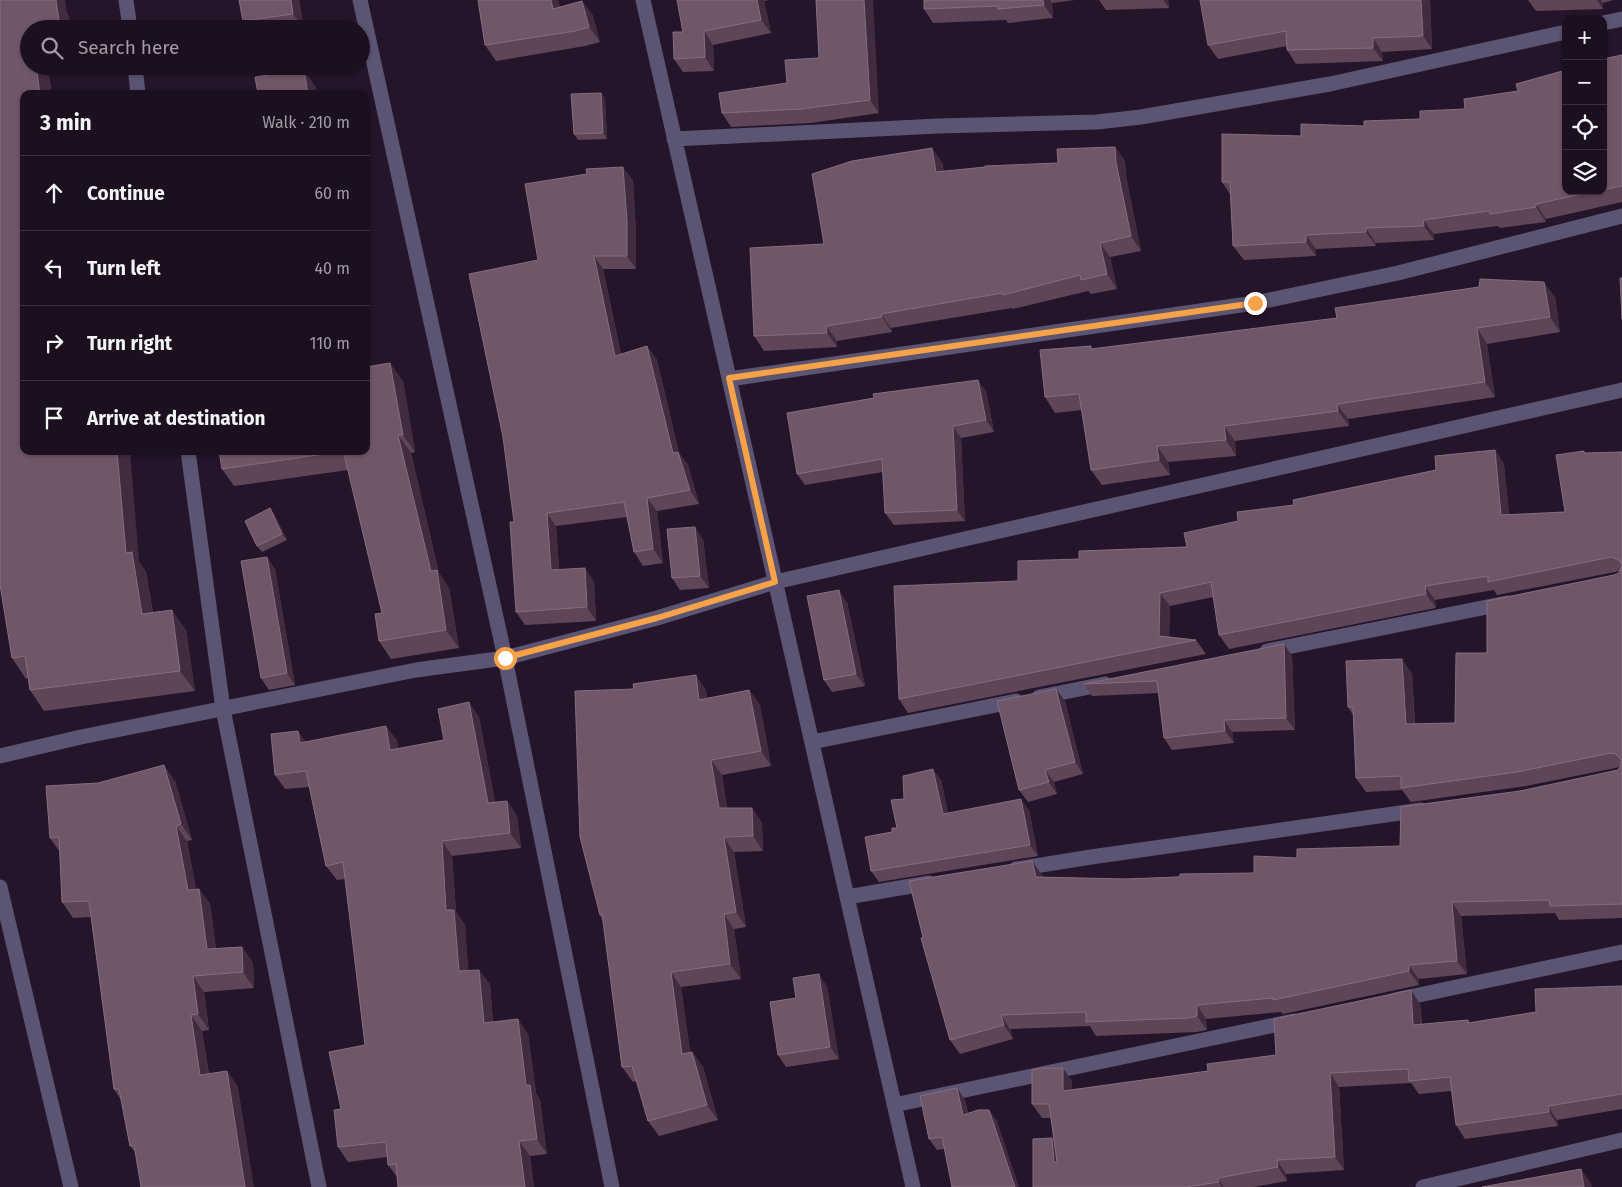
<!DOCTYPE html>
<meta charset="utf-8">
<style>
:root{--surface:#1c1020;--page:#291e2d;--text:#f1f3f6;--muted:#a09da5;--line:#3a303e}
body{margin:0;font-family:"Fira Sans",sans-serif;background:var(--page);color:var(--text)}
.controls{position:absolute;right:15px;top:15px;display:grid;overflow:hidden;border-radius:10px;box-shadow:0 1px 4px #0004}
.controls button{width:45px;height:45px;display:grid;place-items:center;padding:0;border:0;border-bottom:1px solid var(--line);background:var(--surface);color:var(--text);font:25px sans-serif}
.stop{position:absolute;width:15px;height:15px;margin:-11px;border:4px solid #f7a149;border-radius:50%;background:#fff}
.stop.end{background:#f7a149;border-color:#fff;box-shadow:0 1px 5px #0008}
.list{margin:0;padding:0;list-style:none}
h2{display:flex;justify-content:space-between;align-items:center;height:65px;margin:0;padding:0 20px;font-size:21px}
h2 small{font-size:16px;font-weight:400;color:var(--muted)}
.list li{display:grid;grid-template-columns:32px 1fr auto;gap:15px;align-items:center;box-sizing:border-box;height:75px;padding:0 20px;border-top:1px solid var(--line)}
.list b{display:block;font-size:19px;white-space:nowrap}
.list em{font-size:16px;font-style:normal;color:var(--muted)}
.icon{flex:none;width:28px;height:28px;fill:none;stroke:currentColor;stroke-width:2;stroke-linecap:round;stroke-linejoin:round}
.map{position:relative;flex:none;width:1622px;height:1187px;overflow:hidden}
.search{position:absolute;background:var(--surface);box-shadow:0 1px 4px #0004;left:20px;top:20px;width:350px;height:55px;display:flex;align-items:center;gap:12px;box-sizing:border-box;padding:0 18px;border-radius:28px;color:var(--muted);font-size:19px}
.panel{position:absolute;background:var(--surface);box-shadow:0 1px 4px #0004;left:20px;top:90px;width:350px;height:365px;border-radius:10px}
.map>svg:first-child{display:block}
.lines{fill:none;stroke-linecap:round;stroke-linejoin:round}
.street{stroke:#5b5472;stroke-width:15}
.wall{fill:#5f4558}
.shaded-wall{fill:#412b3f}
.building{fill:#6f5769;stroke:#846e80}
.route{stroke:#f7a149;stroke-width:6}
</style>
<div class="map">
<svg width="1622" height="1187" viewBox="0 0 1622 1187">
<rect width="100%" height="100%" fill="#25152b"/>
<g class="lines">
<path class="street" d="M 126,0 L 130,29
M 360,0 L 505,658 L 612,1187
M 643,0 L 913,1187
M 1603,23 L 1622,19
M 135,66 L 138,94
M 674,139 L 938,126 L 1097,122 L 1141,117 L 1330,84 L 1566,32
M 729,379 L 1255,303 L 1398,273 L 1622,216
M 188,451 L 223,709 L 319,1187
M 1267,651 L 1507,603
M 1039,697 L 1105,684
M 812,742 L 1016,701
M 0,756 L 81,737 L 416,670 L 505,658 L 657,618 L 775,582 L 1622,390
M 1016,869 L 1091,857 L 1421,810
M 0,887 L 71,1187
M 847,897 L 929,883
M 1395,1000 L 1622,952
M 894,1105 L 1294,1021
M 1423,1187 L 1622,1140"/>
</g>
<path class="wall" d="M 0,0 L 67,13 L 69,17 L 71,29 L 29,29 L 29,66 L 52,66 L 53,70 L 48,71 L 52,94 L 24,94 L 139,562 L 146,572 L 153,613 L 186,630 L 195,691 L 44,711 L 30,690 L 28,678 L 26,679 L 12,658 Z
M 299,0 L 304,29 L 248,29 L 243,21 Z
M 478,0 L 558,0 L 560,7 L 582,1 L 593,16 L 600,42 L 585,46 L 496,61 L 485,45 Z
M 677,0 L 769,0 L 764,1 L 771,33 L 713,45 L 714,71 L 683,72 L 674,59 L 683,32 Z
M 816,0 L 879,113 L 811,123 L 731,127 L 722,113 L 787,83 L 819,58 Z
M 924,0 L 1075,0 L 1052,3 L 1053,18 L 1008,23 L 1006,20 L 933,23 L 924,9 Z
M 1099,0 L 1168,0 L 1169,8 L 1106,10 Z
M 1430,0 L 1432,49 L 1382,52 L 1383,61 L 1296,64 L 1287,50 L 1287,46 L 1218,59 L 1208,45 Z
M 1528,0 L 1613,0 L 1603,3 L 1603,9 L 1536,11 Z
M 1622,55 L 1622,202 L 1546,219 L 1546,222 L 1500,228 L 1498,226 L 1434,234 L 1434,240 L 1376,243 L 1376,246 L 1316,249 L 1316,256 L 1244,260 L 1233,246 L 1230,194 L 1222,182 L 1566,191 L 1603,191 L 1603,59 Z
M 601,93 L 605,99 L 607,139 L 578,140 L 574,134 Z
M 1115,147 L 1125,161 L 1126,176 L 1141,251 L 1110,257 L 1117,289 L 1091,294 L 1088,291 L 1013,309 L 1012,308 L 891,328 L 892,332 L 837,341 L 837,347 L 764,351 L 754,336 L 824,244 L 942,162 L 944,172 L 1058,163 Z
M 633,180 L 636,234 L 636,269 L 603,269 L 621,354 L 647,346 L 657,360 L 679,453 L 688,465 L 699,504 L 657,511 L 663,563 L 643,566 L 634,552 L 627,517 L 556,526 L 559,569 L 594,581 L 596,621 L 525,625 L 516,612 L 514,522 L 538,260 Z
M 1555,297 L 1560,332 L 1487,344 L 1495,397 L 1348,419 L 1349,426 L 1235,441 L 1236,456 L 1168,462 L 1170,475 L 1102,485 L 1091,470 L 1082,410 L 1055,413 L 1045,397 L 1093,349 Z
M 370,367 L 403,381 L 415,452 L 411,453 L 439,573 L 449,588 L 459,648 L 391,659 L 379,641 L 382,613 L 348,470 L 234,486 L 222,469 L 219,451 L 366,451 Z
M 986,391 L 994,432 L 961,438 L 965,521 L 894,525 L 885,513 L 883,472 L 805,485 L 797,474 Z
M 1495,450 L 1504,464 L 1509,515 L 1565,512 L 1585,453 L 1622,452 L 1622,918 L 1559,920 L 1555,913 L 1461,916 L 1467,974 L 1419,979 L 1419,985 L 1283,1014 L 1281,1012 L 1206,1019 L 1207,1030 L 1197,1032 L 1096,1036 L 1090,1026 L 1010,1029 L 1013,1039 L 960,1054 L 950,1040 L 923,937 L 1042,875 L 1043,877 L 1125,879 L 1254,873 L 1297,858 L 1400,846 L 1520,791 L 1618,770 L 1620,767 L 1526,786 L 1411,802 L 1402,790 L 1366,792 L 1356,778 L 1353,715 L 1348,707 L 1412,673 L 1415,724 L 1455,723 L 1487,653 L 1619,573 L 1620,571 L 1497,595 L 1494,590 L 1435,600 L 1436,608 L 1229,649 L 1219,635 L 1213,597 L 1170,606 L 1169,637 L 1196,640 L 1206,654 L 908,713 L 899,699 L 1018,581 L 1079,559 L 1187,547 L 1238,521 L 1294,505 L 1436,470 Z
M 270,508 L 274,514 L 287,540 L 262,552 L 257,546 Z
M 703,539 L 709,588 L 680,590 L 672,578 Z
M 275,569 L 295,685 L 269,690 L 261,678 Z
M 847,602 L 865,686 L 832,692 L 824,680 Z
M 1284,644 L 1292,656 L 1295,730 L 1232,732 L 1234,743 L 1172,750 L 1164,738 L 1159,693 L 1092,696 L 1084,684 Z
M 706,690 L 707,698 L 749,690 L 760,705 L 771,766 L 722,775 L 727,808 L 752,808 L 762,823 L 763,851 L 734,852 L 746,927 L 734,929 L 741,979 L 681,987 L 690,1052 L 692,1052 L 703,1067 L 718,1120 L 659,1136 L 648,1121 L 637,1081 L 633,1082 L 622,1067 L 603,921 L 600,915 Z
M 1065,701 L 1083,774 L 1054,782 L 1057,794 L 1028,802 L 1019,790 Z
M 479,717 L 495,802 L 507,801 L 517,816 L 521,848 L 452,856 L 456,912 L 465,925 L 468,971 L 490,984 L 493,1022 L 528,1034 L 536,1093 L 540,1100 L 547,1154 L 530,1156 L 534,1187 L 398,1187 L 398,1178 L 388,1165 L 387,1157 L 348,1162 L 338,1147 L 341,1109 L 365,1045 L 345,879 L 337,880 L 326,866 L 309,787 L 285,789 L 275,775 L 306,742 L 397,740 L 398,749 L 444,740 Z
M 941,780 L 948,813 L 1029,810 L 1038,856 L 879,882 L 871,871 L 892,832 L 897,828 L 904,799 Z
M 175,781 L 192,840 L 187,841 L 196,889 L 199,889 L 210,904 L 216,949 L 242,947 L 253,963 L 254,988 L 204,992 L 209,1030 L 202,1031 L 209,1074 L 227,1071 L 238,1087 L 135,1152 L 130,1146 L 121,1100 L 114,1089 L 91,917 L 73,918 L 62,902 L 60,852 L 50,838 Z
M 827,986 L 839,1059 L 786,1067 L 778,1055 Z
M 1622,986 L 1622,1109 L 1557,1120 L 1558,1126 L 1465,1139 L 1456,1125 L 1451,1091 L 1419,1094 L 1411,1083 L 1339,1087 L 1344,1170 L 1286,1174 L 1287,1181 L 1253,1187 L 1033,1187 L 1052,1138 L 1054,1142 L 1051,1118 L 1042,1118 L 1032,1104 L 1072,1081 L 1072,1090 L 1208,1071 L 1276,1055 L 1411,990 L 1420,1004 L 1422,1024 L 1468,1020 L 1470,1023 L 1536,1012 Z
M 957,1088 L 965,1100 L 968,1113 L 989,1110 L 997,1121 L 944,1149 L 937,1150 L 929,1139 Z"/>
<path class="shaded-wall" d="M 55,0 L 65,0 L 67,13 L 69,17 L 71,29 L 61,29 L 60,27 Z
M 291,0 L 299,0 L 304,29 L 293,14 Z
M 551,0 L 558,0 L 564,24 L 553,9 Z
M 757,0 L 764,0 L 764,1 L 771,33 L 761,20 Z
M 864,0 L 873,0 L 879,113 L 870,100 Z
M 1043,0 L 1050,0 L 1052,3 L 1053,18 L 1044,5 Z
M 1163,0 L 1168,0 L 1169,8 Z
M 1421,0 L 1430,0 L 1432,49 L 1423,36 Z
M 1597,0 L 1601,0 L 1603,3 L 1603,9 Z
M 582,1 L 593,16 L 600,42 L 589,27 Z
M 704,31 L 713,45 L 714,71 L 705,57 Z
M 1373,38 L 1382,52 L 1383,61 L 1373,48 Z
M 36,66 L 45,66 L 48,71 L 52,94 L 40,94 Z
M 304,70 L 316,87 L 317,94 L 308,94 Z
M 601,93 L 605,99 L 607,139 L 603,133 Z
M 1115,147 L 1125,161 L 1126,176 L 1141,251 L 1131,236 L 1116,162 Z
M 932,148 L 942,162 L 946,187 L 936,172 Z
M 623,167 L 633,180 L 636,234 L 636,269 L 627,256 Z
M 1536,204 L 1546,219 L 1546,222 L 1536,207 Z
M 1423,220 L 1434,234 L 1434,240 L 1424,226 Z
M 1366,228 L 1376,243 L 1376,246 L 1366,232 Z
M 1306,235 L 1316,249 L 1316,256 L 1306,242 Z
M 1100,243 L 1110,257 L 1117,289 L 1107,274 Z
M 594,256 L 603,269 L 624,370 L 615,356 Z
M 1544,282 L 1555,297 L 1560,332 L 1550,317 Z
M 881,314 L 891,328 L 892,332 L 882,317 Z
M 826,326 L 837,341 L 837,347 L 827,333 Z
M 1477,328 L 1487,344 L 1495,397 L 1485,382 Z
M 366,346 L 373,386 L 366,376 Z
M 647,346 L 657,360 L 679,453 L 688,465 L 699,504 L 690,490 L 673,453 Z
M 390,363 L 403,381 L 415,452 L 403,435 Z
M 978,380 L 986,391 L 994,432 L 986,420 Z
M 1337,404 L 1348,419 L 1349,426 L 1338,411 Z
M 953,426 L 961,438 L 965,521 L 957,510 Z
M 1224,426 L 1235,441 L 1236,456 L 1226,440 Z
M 398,435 L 411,453 L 439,573 L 449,588 L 459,648 L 446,630 L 431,571 Z
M 1157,446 L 1168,462 L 1170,475 L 1159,460 Z
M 1495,450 L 1504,464 L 1511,529 L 1501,515 Z
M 117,451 L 130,451 L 139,562 L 146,572 L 156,634 L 142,614 L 126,553 Z
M 647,498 L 657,511 L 663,563 L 653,549 Z
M 270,508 L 274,514 L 287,540 L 282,534 Z
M 547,513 L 556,526 L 560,583 L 551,570 Z
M 695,527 L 703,539 L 709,588 L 700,576 Z
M 267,557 L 275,569 L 295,685 L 287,673 Z
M 585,568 L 594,581 L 596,621 L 587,607 Z
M 1425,586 L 1435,600 L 1436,608 L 1426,594 Z
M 839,590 L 847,602 L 865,686 L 856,674 Z
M 1160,593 L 1170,606 L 1169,645 L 1159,636 Z
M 172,610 L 186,630 L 195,691 L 180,671 Z
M 1284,644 L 1292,656 L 1295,730 L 1286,718 Z
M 1402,659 L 1412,673 L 1415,738 L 1406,724 Z
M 696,675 L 706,690 L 709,715 L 699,700 Z
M 1056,689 L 1065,701 L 1083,774 L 1075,762 Z
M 749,690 L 760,705 L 771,766 L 761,751 Z
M 469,702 L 479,717 L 498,818 L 488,803 Z
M 1224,720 L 1232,732 L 1234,743 L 1225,731 Z
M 386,726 L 397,740 L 401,765 L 390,750 Z
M 298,731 L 309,746 L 300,743 Z
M 711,760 L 722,775 L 730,823 L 719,808 Z
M 164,765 L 175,781 L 192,840 L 181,824 Z
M 933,769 L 941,780 L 951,826 L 943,814 Z
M 1045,770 L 1054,782 L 1057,794 L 1049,782 Z
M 1021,799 L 1029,810 L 1038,856 L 1030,845 Z
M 507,801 L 517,816 L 521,848 L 510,833 Z
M 752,808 L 762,823 L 763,851 L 753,836 Z
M 176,826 L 187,841 L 199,906 L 188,890 Z
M 724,837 L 734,852 L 746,927 L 736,912 Z
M 442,841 L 452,856 L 456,912 L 465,925 L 470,986 L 459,971 L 446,910 Z
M 1032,861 L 1042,875 L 1045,891 L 1036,877 Z
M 199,889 L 210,904 L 218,965 L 207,949 Z
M 1452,902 L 1461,916 L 1467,974 L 1457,961 Z
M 724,914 L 734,929 L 741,979 L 730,964 Z
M 242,947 L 253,963 L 254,988 L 243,972 Z
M 1409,965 L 1419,979 L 1419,985 L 1409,971 Z
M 479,970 L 490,984 L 494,1038 L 484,1023 Z
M 671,972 L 681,987 L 693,1069 L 682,1054 Z
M 819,974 L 827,986 L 839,1059 L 830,1047 Z
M 193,976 L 204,992 L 209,1030 L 198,1014 Z
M 1411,990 L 1420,1004 L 1422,1039 L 1413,1025 Z
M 1197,1005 L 1206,1019 L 1207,1030 L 1197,1016 Z
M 191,1015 L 202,1031 L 211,1091 L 200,1075 Z
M 1001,1015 L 1010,1029 L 1013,1039 L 1004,1025 Z
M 518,1019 L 528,1034 L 536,1093 L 540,1100 L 547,1154 L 537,1139 L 526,1085 Z
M 692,1052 L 703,1067 L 718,1120 L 707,1105 Z
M 1063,1068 L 1072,1081 L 1072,1104 L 1063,1091 Z
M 227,1071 L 238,1087 L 254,1187 L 245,1187 Z
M 1330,1073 L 1339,1087 L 1344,1170 L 1335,1157 Z
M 957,1088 L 965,1100 L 971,1126 L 963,1115 Z
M 1548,1106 L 1557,1120 L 1558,1126 L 1549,1112 Z
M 989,1110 L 997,1121 L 1019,1187 L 1015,1187 Z
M 1052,1138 L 1061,1151 L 1064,1176 L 1054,1162 Z
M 519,1141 L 530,1156 L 534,1187 L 525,1187 Z
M 1277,1160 L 1286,1174 L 1287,1181 L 1278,1167 Z
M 1581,1169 L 1592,1185 L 1592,1187 L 1584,1187 Z
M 1218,1178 L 1224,1187 L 1222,1187 L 1219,1182 Z"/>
<path class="building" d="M 0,0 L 56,0 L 60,27 L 50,29 L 29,29 L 29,66 L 36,66 L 40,94 L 24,94 L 24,451 L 117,451 L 126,553 L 132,552 L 142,614 L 172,610 L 180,671 L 30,690 L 25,656 L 12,658 L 0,585 Z
M 239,0 L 291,0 L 293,14 L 243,21 Z
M 478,0 L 551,0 L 553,9 L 582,1 L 589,27 L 575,31 L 485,45 Z
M 677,0 L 757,0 L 761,20 L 704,31 L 705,57 L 674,59 L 673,32 L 683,32 Z
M 816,0 L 864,0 L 870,100 L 801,109 L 722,113 L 719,93 L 787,83 L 785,60 L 819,58 Z
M 924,0 L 1043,0 L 1044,5 L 998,9 L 998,6 L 924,9 Z
M 1200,0 L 1421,0 L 1423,36 L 1373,38 L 1373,48 L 1287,50 L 1286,31 L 1208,45 Z
M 1622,55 L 1622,186 L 1603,190 L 1603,59 Z
M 304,70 L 308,94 L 258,94 L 255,77 Z
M 1566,70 L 1566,191 L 1596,191 L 1536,204 L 1536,207 L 1490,214 L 1489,211 L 1423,220 L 1424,226 L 1366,228 L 1366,232 L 1306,235 L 1306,242 L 1233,246 L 1230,182 L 1222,182 L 1222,134 L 1301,136 L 1301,124 L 1364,126 L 1364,121 L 1420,119 L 1420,111 L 1465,109 L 1464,99 L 1518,91 L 1516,84 Z
M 601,93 L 603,133 L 574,134 L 571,94 Z
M 1115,147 L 1116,162 L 1131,236 L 1100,243 L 1107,274 L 1081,280 L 1080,275 L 1003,295 L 1002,293 L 881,314 L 882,317 L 826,326 L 827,333 L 754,336 L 750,248 L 824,244 L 812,174 L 852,161 L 932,148 L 936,172 L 985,167 L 985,166 L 1058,163 L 1057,149 Z
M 623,167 L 627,221 L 627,256 L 594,256 L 615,356 L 647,346 L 673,453 L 678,452 L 690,490 L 647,498 L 653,549 L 634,552 L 624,502 L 547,513 L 551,570 L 585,568 L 587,607 L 516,612 L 510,522 L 514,522 L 503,437 L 469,274 L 538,260 L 525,184 L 587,174 L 586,169 Z
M 1620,278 L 1622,278 L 1622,319 Z
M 1480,279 L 1544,282 L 1550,317 L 1477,328 L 1485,382 L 1337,404 L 1338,411 L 1224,426 L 1226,440 L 1157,446 L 1159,460 L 1091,470 L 1079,394 L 1045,397 L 1040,350 L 1091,346 L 1091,349 L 1337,318 L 1335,308 L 1479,287 Z
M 390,363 L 403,435 L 398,435 L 431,571 L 437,570 L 446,630 L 379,641 L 375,614 L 382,613 L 344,454 L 350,451 L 366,451 L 366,367 Z
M 978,380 L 986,420 L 953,426 L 957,510 L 885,513 L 882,459 L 797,474 L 787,413 L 874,398 L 873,394 Z
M 1495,450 L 1501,515 L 1565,512 L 1556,455 L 1584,451 L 1584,453 L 1622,452 L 1622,904 L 1550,906 L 1549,900 L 1452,902 L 1457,961 L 1409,965 L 1409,971 L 1273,1000 L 1273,998 L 1197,1005 L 1197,1016 L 1188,1018 L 1086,1022 L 1086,1012 L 1001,1015 L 1004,1025 L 950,1040 L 921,938 L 923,937 L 909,881 L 1032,861 L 1036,877 L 1125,879 L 1180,877 L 1180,874 L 1254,873 L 1254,856 L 1297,858 L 1297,849 L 1400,846 L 1401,807 L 1520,791 L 1618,770 L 1621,766 L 1621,760 L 1616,754 L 1611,753 L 1517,772 L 1401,788 L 1401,776 L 1356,778 L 1353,707 L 1348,707 L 1346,661 L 1402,659 L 1406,724 L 1455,723 L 1456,653 L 1487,653 L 1487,601 L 1614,575 L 1619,573 L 1622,565 L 1619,560 L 1611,557 L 1488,582 L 1488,576 L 1425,586 L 1426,594 L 1219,635 L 1211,582 L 1160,593 L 1159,636 L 1196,640 L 899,699 L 894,586 L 1018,581 L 1018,561 L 1079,559 L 1079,551 L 1187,547 L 1184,533 L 1238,521 L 1237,512 L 1294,505 L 1293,500 L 1436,470 L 1435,456 Z
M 219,451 L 345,451 L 222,469 Z
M 270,508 L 282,534 L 257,546 L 245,521 Z
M 695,527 L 700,576 L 672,578 L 667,529 Z
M 267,557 L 287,673 L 261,678 L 241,561 Z
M 839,590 L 856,674 L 824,680 L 807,596 Z
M 1284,644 L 1286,718 L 1224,720 L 1225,731 L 1164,738 L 1157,681 L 1084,684 Z
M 696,675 L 699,700 L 749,690 L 761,751 L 711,760 L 719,808 L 752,808 L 753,836 L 724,837 L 736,912 L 724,914 L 730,964 L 671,972 L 682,1054 L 692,1052 L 707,1105 L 648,1121 L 632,1066 L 622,1067 L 602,914 L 600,915 L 580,837 L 575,691 L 634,689 L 633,684 Z
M 1056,689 L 1075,762 L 1045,770 L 1049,782 L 1019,790 L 997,701 Z
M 469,702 L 488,803 L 507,801 L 510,833 L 442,841 L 446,910 L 454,910 L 459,971 L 479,970 L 484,1023 L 518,1019 L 526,1085 L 530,1085 L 537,1139 L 519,1141 L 525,1187 L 398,1187 L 396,1164 L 388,1165 L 386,1142 L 338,1147 L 334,1110 L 341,1109 L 329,1052 L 365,1045 L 343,862 L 326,866 L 306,771 L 275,775 L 271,734 L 298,731 L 300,743 L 386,726 L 390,750 L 444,740 L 438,709 Z
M 164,765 L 181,824 L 176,826 L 188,890 L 199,889 L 207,949 L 242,947 L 243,972 L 193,976 L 198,1014 L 191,1015 L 200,1075 L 227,1071 L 245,1187 L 141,1187 L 134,1145 L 130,1146 L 119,1089 L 114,1089 L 89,901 L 62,902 L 59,837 L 50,838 L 46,786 L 98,783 Z
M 933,769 L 943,814 L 1021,799 L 1030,845 L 871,871 L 865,837 L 892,832 L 892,828 L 897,828 L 891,800 L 904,799 L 903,776 Z
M 819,974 L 830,1047 L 778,1055 L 770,1002 L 796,998 L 793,978 Z
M 1622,986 L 1622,1094 L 1548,1106 L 1549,1112 L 1456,1125 L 1450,1077 L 1409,1081 L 1408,1069 L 1330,1073 L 1335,1157 L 1277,1160 L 1278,1167 L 1218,1178 L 1219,1182 L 1186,1187 L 1033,1187 L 1033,1139 L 1052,1138 L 1054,1162 L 1057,1162 L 1049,1104 L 1032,1104 L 1032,1070 L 1042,1068 L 1063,1068 L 1063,1091 L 1208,1071 L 1207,1064 L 1276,1055 L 1274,1019 L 1411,990 L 1413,1025 L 1468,1020 L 1468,1023 L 1536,1012 L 1535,989 Z
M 957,1088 L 963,1115 L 978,1110 L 989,1110 L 1015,1187 L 952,1187 L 942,1137 L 929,1139 L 920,1096 Z
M 1581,1169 L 1584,1187 L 1482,1187 Z"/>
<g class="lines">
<path class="route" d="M 505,658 L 657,618 L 775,582 L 729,378 L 1255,303"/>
</g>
</svg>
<div class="controls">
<button>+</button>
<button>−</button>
<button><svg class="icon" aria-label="locate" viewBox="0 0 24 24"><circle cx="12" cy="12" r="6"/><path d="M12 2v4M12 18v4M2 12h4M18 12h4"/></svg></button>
<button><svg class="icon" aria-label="layers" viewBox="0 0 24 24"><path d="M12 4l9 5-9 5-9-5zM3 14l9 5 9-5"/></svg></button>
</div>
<div class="stop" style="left:505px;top:658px"></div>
<div class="stop end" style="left:1255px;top:303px"></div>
<div class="search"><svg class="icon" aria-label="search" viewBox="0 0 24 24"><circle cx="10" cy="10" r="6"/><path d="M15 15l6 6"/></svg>Search here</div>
<section class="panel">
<h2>3 min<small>Walk · 210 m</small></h2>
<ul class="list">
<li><svg class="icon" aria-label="ahead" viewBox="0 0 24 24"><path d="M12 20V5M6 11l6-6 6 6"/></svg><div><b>Continue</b></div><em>60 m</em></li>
<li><svg class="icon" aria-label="left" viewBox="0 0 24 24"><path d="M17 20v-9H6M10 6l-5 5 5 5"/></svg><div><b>Turn left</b></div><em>40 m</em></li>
<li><svg class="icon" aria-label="right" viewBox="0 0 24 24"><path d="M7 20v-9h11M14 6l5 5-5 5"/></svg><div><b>Turn right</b></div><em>110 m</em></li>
<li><svg class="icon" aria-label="arrive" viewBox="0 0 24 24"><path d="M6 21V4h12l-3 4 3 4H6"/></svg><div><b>Arrive at destination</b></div></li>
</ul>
</section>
</div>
